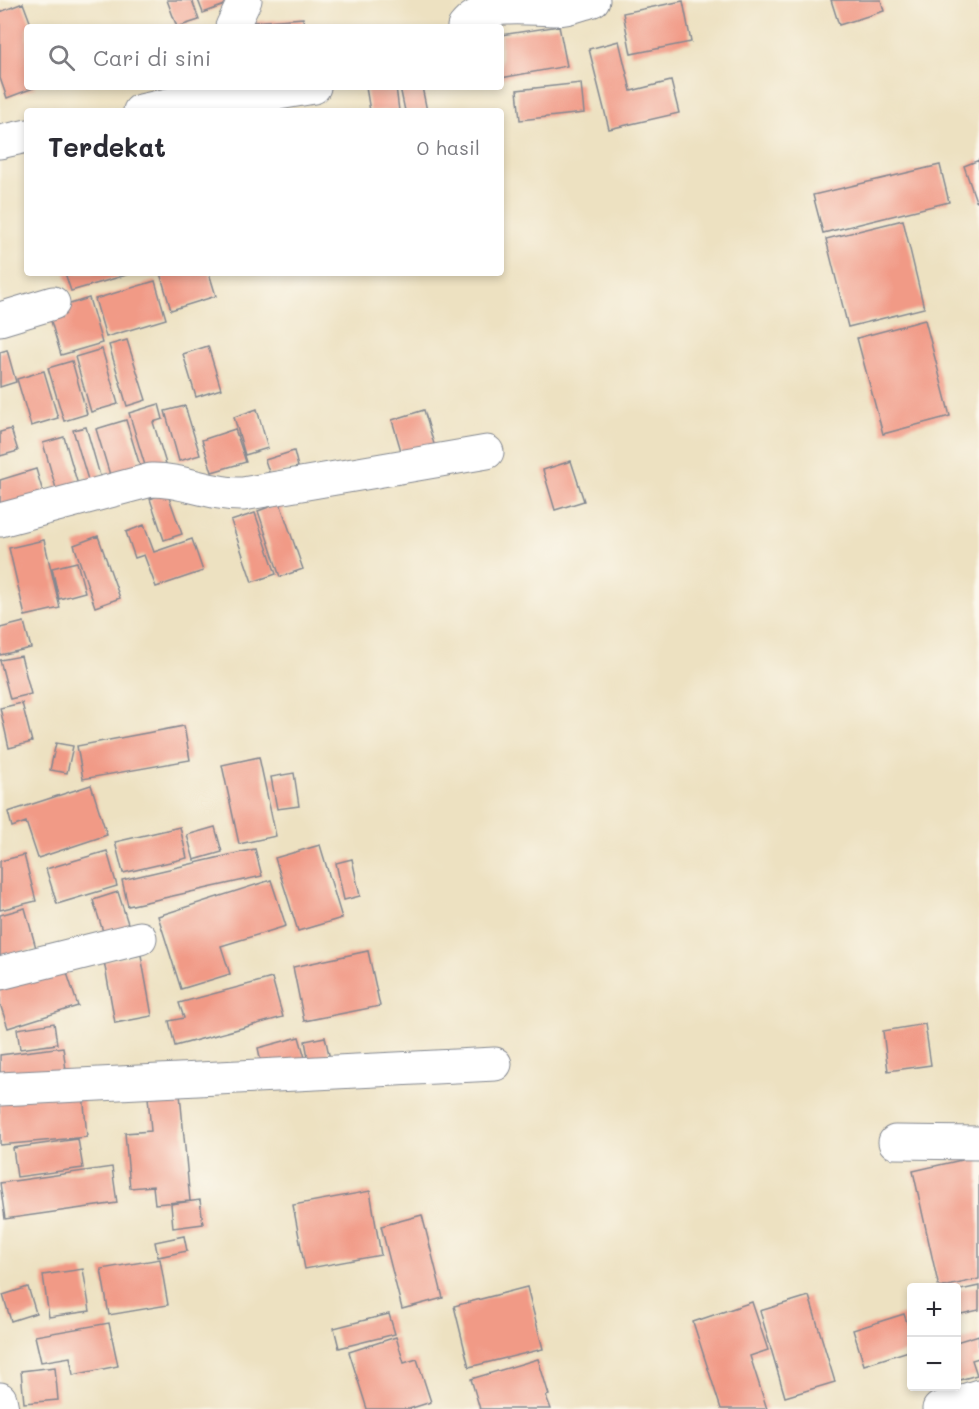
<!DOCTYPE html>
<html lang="id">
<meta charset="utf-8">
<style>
:root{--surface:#fff;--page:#f7f7f7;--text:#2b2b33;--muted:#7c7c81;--line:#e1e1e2}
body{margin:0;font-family:Mali,sans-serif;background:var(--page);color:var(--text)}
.controls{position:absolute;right:18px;bottom:18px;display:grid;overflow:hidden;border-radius:6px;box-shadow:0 3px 9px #0003}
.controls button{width:54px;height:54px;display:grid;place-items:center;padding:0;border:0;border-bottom:2px solid var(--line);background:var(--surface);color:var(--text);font:30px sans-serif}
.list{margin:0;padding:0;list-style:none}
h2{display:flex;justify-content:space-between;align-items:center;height:78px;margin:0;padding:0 24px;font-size:26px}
h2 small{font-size:20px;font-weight:400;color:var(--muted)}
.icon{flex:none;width:33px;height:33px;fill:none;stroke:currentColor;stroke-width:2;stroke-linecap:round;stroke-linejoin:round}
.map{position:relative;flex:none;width:979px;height:1409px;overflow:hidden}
.search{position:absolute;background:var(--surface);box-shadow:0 3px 9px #0003;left:24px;top:24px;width:480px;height:66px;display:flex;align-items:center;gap:15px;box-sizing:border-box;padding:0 21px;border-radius:6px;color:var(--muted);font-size:22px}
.panel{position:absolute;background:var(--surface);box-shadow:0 3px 9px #0003;left:24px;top:108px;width:480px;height:168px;border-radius:6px}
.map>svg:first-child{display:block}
.building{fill:#f19a86}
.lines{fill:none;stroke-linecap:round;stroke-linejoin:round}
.minor-casing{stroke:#848890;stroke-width:35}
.minor{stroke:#fff;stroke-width:33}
</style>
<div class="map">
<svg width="979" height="1409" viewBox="0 0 979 1409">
<rect width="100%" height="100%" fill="#fbf7ec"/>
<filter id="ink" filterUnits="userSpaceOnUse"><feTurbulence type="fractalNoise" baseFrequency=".0167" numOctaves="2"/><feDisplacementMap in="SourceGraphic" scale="12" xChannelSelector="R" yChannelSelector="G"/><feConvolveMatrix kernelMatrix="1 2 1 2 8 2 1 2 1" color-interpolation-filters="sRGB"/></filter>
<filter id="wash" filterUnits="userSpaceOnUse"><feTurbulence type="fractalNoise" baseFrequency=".008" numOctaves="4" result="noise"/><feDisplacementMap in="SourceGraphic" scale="24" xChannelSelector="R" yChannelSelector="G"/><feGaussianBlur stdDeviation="1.35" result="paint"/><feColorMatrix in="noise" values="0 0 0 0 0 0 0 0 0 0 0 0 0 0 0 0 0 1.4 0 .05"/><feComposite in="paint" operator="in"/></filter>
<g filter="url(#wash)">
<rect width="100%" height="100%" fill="#ede1c1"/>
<g id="blocks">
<path class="building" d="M 167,0 L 192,0 L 199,20 L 177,27 Z
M 198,0 L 238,0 L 203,13 Z
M 831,0 L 881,0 L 884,11 L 839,25 Z
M 683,1 L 691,42 L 631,54 L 623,13 Z
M 23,3 L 32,27 L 27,27 L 27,87 L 36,87 L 7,98 L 0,78 L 0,12 Z
M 303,18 L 304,27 L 254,27 L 254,22 Z
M 559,26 L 567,66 L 501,78 L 501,35 Z
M 619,41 L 631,91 L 671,81 L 679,113 L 609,129 L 589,49 Z
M 581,83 L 584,113 L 520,120 L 517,90 Z
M 366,87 L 396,87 L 399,111 L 370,111 Z
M 400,87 L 422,87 L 427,111 L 405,111 Z
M 979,160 L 979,200 L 976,201 L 964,166 Z
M 940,165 L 949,202 L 823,233 L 813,195 Z
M 903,220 L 924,308 L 848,327 L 826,239 Z
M 65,273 L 130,273 L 130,274 L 71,291 Z
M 160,273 L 209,273 L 216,296 L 171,310 Z
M 155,281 L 166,319 L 106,337 L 95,299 Z
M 89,298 L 102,343 L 61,355 L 48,311 Z
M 925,320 L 950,416 L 883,434 L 857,338 Z
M 127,340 L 146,400 L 127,406 L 109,345 Z
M 208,346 L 221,389 L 196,397 L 183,354 Z
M 102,349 L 118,404 L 91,412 L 75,357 Z
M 7,350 L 16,382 L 0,387 L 0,352 Z
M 72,361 L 87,414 L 64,421 L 48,368 Z
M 44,371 L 58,418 L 31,426 L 17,379 Z
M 159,404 L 163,419 L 153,422 L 167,467 L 147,472 L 129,413 Z
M 185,406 L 200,455 L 179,461 L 165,411 Z
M 257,409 L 268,448 L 245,455 L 234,417 Z
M 424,410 L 436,451 L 404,461 L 392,420 Z
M 126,420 L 140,466 L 110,475 L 96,429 Z
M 86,427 L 101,479 L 89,483 L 73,430 Z
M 11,429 L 18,451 L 0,456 L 0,432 Z
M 235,429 L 246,462 L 212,472 L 202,440 Z
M 64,437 L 78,485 L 57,492 L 43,443 Z
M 294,451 L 298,467 L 270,475 L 265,460 Z
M 571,461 L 584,501 L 555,510 L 543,470 Z
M 36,469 L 46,502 L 0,516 L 0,480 Z
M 167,492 L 182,534 L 164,540 L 150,499 Z
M 280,503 L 303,569 L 280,577 L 258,511 Z
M 255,513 L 276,574 L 252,582 L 231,521 Z
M 144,525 L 154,552 L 192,539 L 203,571 L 156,587 L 144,555 L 135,558 L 126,532 Z
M 98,536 L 120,598 L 95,607 L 74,545 Z
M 44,540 L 60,608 L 25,616 L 9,548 Z
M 77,562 L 85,592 L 59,599 L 52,568 Z
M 24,622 L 31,648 L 0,655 L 0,628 Z
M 21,656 L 31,694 L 10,699 L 0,660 Z
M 22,703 L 32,742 L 9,748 L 0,708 Z
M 184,726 L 190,760 L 83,779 L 77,746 Z
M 56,743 L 73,746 L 67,773 L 50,770 Z
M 259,757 L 276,836 L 239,844 L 222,765 Z
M 294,773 L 299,806 L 277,809 L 271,777 Z
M 91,785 L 107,835 L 38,858 L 26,822 L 12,827 L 8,812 Z
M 180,827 L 187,858 L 123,873 L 115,842 Z
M 215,827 L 222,852 L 194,860 L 187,835 Z
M 320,845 L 342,918 L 298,931 L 275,858 Z
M 255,849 L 262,876 L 128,906 L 122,880 Z
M 107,851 L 117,886 L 57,904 L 46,869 Z
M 24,855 L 36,901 L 0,910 L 0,861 Z
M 352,859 L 360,896 L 344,900 L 336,863 Z
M 271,880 L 286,926 L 221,946 L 230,974 L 181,989 L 158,916 Z
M 118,892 L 131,933 L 106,941 L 93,900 Z
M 25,908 L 36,948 L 0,958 L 0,915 Z
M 368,951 L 380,1006 L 304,1021 L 293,967 Z
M 141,955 L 152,1016 L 115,1023 L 104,961 Z
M 63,961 L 78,1006 L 8,1028 L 0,1004 L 0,981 Z
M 272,978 L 283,1017 L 175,1046 L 169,1021 L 184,1018 L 179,1003 Z
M 54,1023 L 57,1044 L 20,1049 L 17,1029 Z
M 925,1024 L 931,1065 L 888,1071 L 883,1031 Z
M 299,1037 L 306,1061 L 263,1071 L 258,1048 Z
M 325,1037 L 330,1059 L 309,1063 L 305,1041 Z
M 63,1047 L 67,1078 L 0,1086 L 0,1055 Z
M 83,1093 L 87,1137 L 0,1145 L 0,1100 Z
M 180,1094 L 190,1201 L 155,1204 L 153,1186 L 130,1188 L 125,1133 L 151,1131 L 148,1097 Z
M 78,1139 L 83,1168 L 17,1177 L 13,1148 Z
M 979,1156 L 979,1279 L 939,1288 L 913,1171 Z
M 112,1167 L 117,1203 L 5,1219 L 0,1183 Z
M 370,1191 L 381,1255 L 305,1269 L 293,1205 Z
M 200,1200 L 203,1224 L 173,1228 L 171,1204 Z
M 422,1215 L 443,1298 L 402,1309 L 381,1226 Z
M 184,1236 L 187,1251 L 158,1257 L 155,1242 Z
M 160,1259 L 168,1305 L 109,1315 L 101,1269 Z
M 83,1269 L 90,1311 L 49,1317 L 43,1275 Z
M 979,1286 L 979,1310 L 961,1314 L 956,1291 Z
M 28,1287 L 36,1313 L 11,1321 L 3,1295 Z
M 527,1287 L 543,1349 L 469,1367 L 454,1306 Z
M 809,1296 L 835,1382 L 785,1397 L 760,1311 Z
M 752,1302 L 768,1350 L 750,1356 L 767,1409 L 721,1409 L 693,1322 Z
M 389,1314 L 395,1334 L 339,1348 L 334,1328 Z
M 904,1314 L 912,1337 L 912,1350 L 864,1365 L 853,1330 Z
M 109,1323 L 118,1366 L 73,1375 L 70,1357 L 41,1362 L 35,1336 Z
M 979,1335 L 979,1358 L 972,1360 L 977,1375 L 956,1381 L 956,1342 Z
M 396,1337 L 404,1363 L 417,1359 L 431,1402 L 409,1409 L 367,1409 L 349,1352 Z
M 538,1359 L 549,1395 L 546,1396 L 551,1409 L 480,1409 L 471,1379 Z
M 55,1367 L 58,1400 L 24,1403 L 21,1371 Z"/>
</g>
</g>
<g filter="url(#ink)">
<use href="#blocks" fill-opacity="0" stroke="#848890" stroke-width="1.5"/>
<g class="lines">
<g class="minor-casing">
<path id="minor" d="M 232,27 L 245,0
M 464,27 C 485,0 524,9 557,9 C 569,9 582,3 593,0
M 140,111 L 199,98 L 243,99 L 314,87
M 0,142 L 27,136
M 0,319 L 53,303
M 0,520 L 151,480 C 182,479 211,495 243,494 L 487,452
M 0,973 L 140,938
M 0,1089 L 495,1064
M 895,1142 L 979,1143
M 0,1399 L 2,1409
M 939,1409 L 979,1396"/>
</g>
<use href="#minor" class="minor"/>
</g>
</g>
</svg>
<div class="controls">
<button>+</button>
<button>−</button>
</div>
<div class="search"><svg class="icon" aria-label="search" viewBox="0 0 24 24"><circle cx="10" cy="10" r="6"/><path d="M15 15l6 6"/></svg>Cari di sini</div>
<section class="panel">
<h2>Terdekat<small>0 hasil</small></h2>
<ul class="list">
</ul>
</section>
</div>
